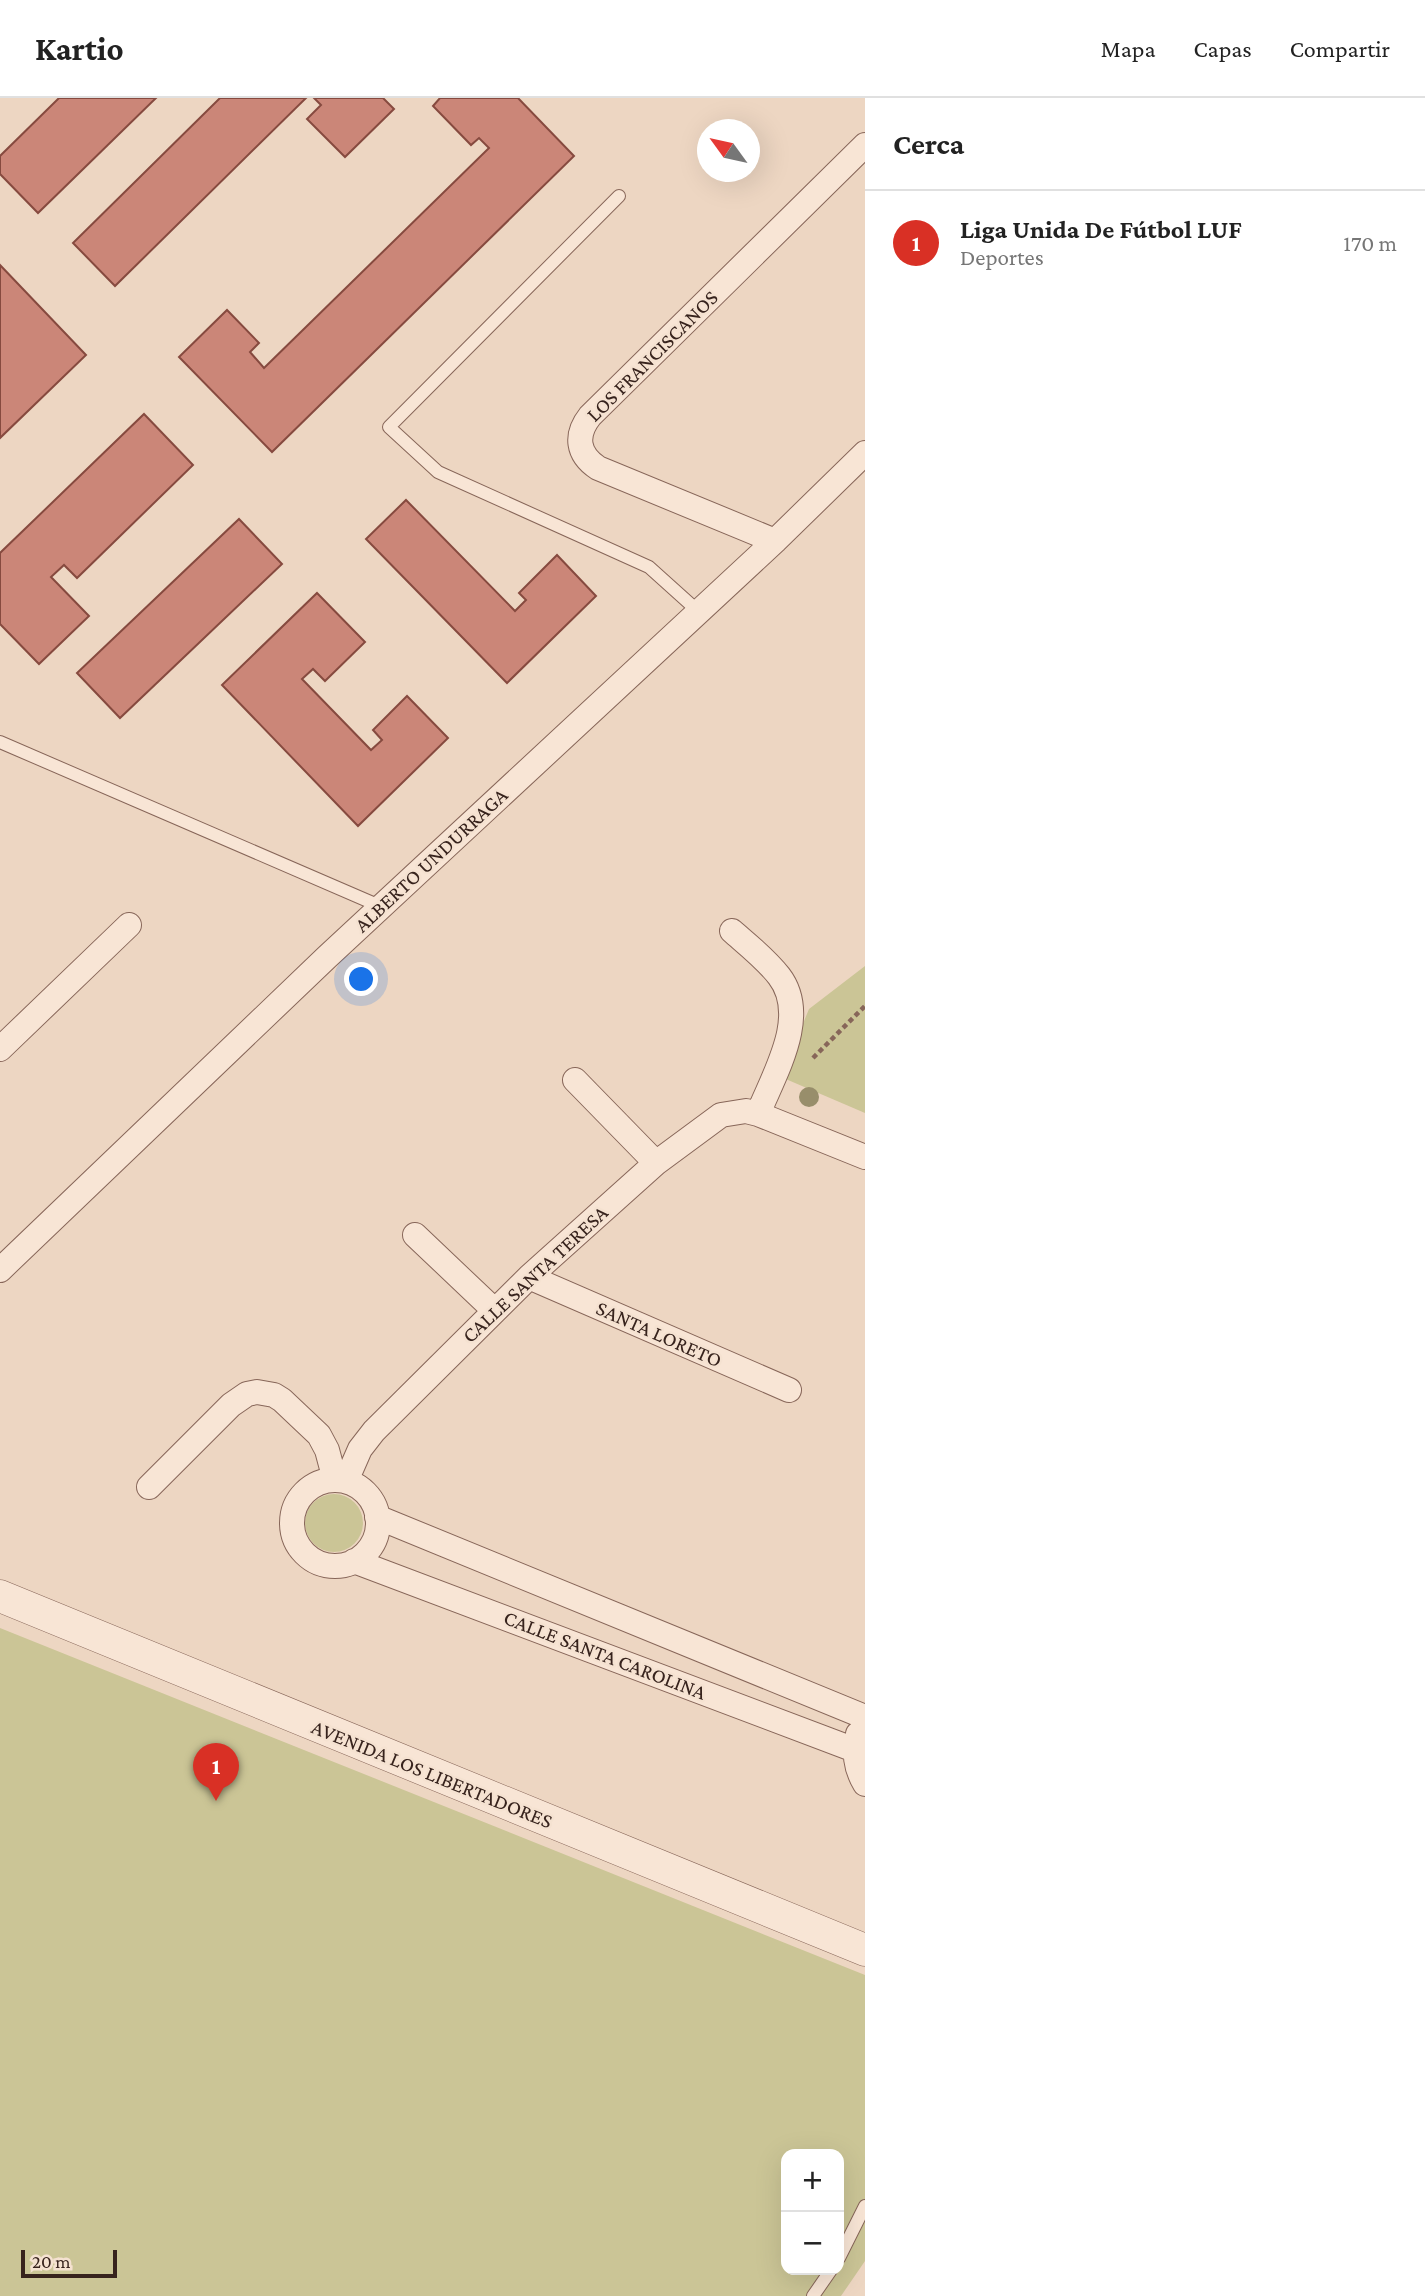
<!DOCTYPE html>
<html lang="es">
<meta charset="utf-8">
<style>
:root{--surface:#fff;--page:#f2f2f2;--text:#222;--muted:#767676;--line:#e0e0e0;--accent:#d93025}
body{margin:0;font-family:"Crimson Pro",serif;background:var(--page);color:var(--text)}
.controls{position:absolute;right:21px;bottom:21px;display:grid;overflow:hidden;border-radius:14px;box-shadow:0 7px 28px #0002}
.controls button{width:63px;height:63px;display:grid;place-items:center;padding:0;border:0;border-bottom:2px solid var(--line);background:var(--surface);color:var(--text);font:35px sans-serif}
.compass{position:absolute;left:697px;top:21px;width:63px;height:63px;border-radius:50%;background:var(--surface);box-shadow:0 7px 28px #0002;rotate:303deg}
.scale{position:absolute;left:21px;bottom:18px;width:96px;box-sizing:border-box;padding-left:7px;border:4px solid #37231d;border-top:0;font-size:19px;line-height:24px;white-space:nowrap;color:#37231d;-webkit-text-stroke:5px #f5e2d1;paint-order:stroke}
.you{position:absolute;left:362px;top:882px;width:24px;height:24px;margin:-18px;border:5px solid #fff;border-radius:50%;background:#1a73e8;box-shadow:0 0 0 10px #1a73e833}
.badge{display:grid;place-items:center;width:46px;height:46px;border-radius:50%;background:var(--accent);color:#fff;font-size:23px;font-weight:700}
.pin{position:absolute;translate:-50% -58px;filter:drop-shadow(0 2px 4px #0008)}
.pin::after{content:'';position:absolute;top:37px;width:24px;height:21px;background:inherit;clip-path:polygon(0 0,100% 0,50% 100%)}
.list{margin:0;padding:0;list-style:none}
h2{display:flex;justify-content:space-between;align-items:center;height:91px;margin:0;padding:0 28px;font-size:30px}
h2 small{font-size:23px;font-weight:400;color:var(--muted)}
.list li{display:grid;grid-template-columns:46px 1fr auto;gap:21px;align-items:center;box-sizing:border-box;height:105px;padding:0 28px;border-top:2px solid var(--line)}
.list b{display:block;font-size:26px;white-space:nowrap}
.list p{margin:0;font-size:23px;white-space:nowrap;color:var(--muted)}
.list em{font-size:23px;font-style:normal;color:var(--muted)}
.map{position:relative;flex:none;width:865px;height:2198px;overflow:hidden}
header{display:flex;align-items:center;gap:42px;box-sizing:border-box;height:98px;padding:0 35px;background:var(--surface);border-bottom:2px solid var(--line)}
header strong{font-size:33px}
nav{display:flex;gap:38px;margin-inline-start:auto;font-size:24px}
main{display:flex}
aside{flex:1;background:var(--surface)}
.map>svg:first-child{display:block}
.green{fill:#cbc596;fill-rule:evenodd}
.building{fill:#cb8678;stroke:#864a3f;stroke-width:2}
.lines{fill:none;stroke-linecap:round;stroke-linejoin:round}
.service-casing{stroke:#876659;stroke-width:14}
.minor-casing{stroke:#876659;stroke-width:26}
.tertiary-casing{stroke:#876659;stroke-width:33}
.path{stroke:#876659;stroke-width:4.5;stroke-dasharray:5 3.5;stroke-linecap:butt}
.service{stroke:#f8e5d5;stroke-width:12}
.minor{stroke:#f8e5d5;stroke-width:24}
.tertiary{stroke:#f8e5d5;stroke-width:32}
.tree{fill:#988e6b}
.labels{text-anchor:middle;stroke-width:5;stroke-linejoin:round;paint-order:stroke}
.street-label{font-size:21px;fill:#37231d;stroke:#f5e2d1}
</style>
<header>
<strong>Kartio</strong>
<nav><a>Mapa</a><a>Capas</a><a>Compartir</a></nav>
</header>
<main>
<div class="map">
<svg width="865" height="2198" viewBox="0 0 865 2198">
<rect width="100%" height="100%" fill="#edd6c2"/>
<path class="green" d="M 865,868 L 865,1015 L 781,979 L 809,911 Z
M305 1425a29 29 0 1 1 58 0a29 29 0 1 1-58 0Z
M 0,1530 L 865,1877 L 865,2163 L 841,2198 L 0,2198 ZM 786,2056 L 839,2056 L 839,2172 L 786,2172 Z"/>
<path class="building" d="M 59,0 L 156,0 L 38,115 L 0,76 L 0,58 Z
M 220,0 L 306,0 L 115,188 L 73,145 Z
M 314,0 L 383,0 L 394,11 L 345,59 L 307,21 L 321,7 Z
M 440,0 L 518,0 L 574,58 L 272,354 L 179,259 L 227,212 L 259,245 L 250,254 L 264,270 L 489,50 L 479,40 L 471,47 L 433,8 Z
M 0,167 L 86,257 L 0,340 Z
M 144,316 L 193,367 L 77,480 L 64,467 L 51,479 L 89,518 L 39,566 L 0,526 L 0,455 Z
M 406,402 L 515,513 L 526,502 L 519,495 L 557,457 L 596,498 L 507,585 L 366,441 Z
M 239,421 L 282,466 L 120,620 L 77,575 Z
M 317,495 L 365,544 L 325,583 L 313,571 L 302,581 L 371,652 L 382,642 L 373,632 L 407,598 L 448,640 L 358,728 L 222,587 Z"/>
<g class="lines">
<g class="service-casing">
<path id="service" d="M 619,98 L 389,329 L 438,374 L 649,469 L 699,514
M 0,644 L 382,809
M 839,2160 L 865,2108
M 813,2198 L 831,2172"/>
</g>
<g class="minor-casing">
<path id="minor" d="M 775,443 L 598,370 C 577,356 575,337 590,318 L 865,47
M 732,833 C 748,847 766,861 779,878 C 810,918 774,976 758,1016
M 0,951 L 129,827
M 575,982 L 656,1065
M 415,1137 L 494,1212
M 0,1172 L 327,859 L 775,443 L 865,355
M 529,1179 L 789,1292
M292 1425a43 43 0 1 1 86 0a43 43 0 1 1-86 0Z
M 346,1383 L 360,1351 L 374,1333 L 529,1179 L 656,1065 L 721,1017 L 746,1013 L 758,1016 L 865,1059
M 149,1389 L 231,1307 L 247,1296 L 257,1294 L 274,1297 L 282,1302 L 319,1337 L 327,1352 L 335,1382
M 377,1419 L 865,1619
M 354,1463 L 855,1652
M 858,1636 C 854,1655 855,1669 865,1686"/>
</g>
<g class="tertiary-casing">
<path id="tertiary" d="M 0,1498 L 865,1852"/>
</g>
<path class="path" d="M 813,960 L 865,908"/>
<use href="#service" class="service"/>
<use href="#minor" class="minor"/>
<use href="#tertiary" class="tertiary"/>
</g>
<circle class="tree" cx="809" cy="999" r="10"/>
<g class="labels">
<g class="street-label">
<text transform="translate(652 258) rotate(-45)" y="7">LOS FRANCISCANOS</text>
<text transform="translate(431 762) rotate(-43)" y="7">ALBERTO UNDURRAGA</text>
<text transform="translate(535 1176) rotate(-43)" y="7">CALLE SANTA TERESA</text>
<text transform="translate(659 1236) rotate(24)" y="7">SANTA LORETO</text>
<text transform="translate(605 1557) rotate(21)" y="7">CALLE SANTA CAROLINA</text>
<text transform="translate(432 1676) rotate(22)" y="7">AVENIDA LOS LIBERTADORES</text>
</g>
</g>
</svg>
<div class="controls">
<button>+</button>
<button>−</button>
</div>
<svg class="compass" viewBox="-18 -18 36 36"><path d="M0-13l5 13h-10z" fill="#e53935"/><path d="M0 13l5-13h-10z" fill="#767676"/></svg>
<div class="scale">20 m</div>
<div class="you"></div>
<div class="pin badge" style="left:216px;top:1703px">1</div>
</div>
<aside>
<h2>Cerca<small></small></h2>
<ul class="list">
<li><span class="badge">1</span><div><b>Liga Unida De Fútbol LUF</b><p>Deportes</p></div><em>170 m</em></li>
</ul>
</aside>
</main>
